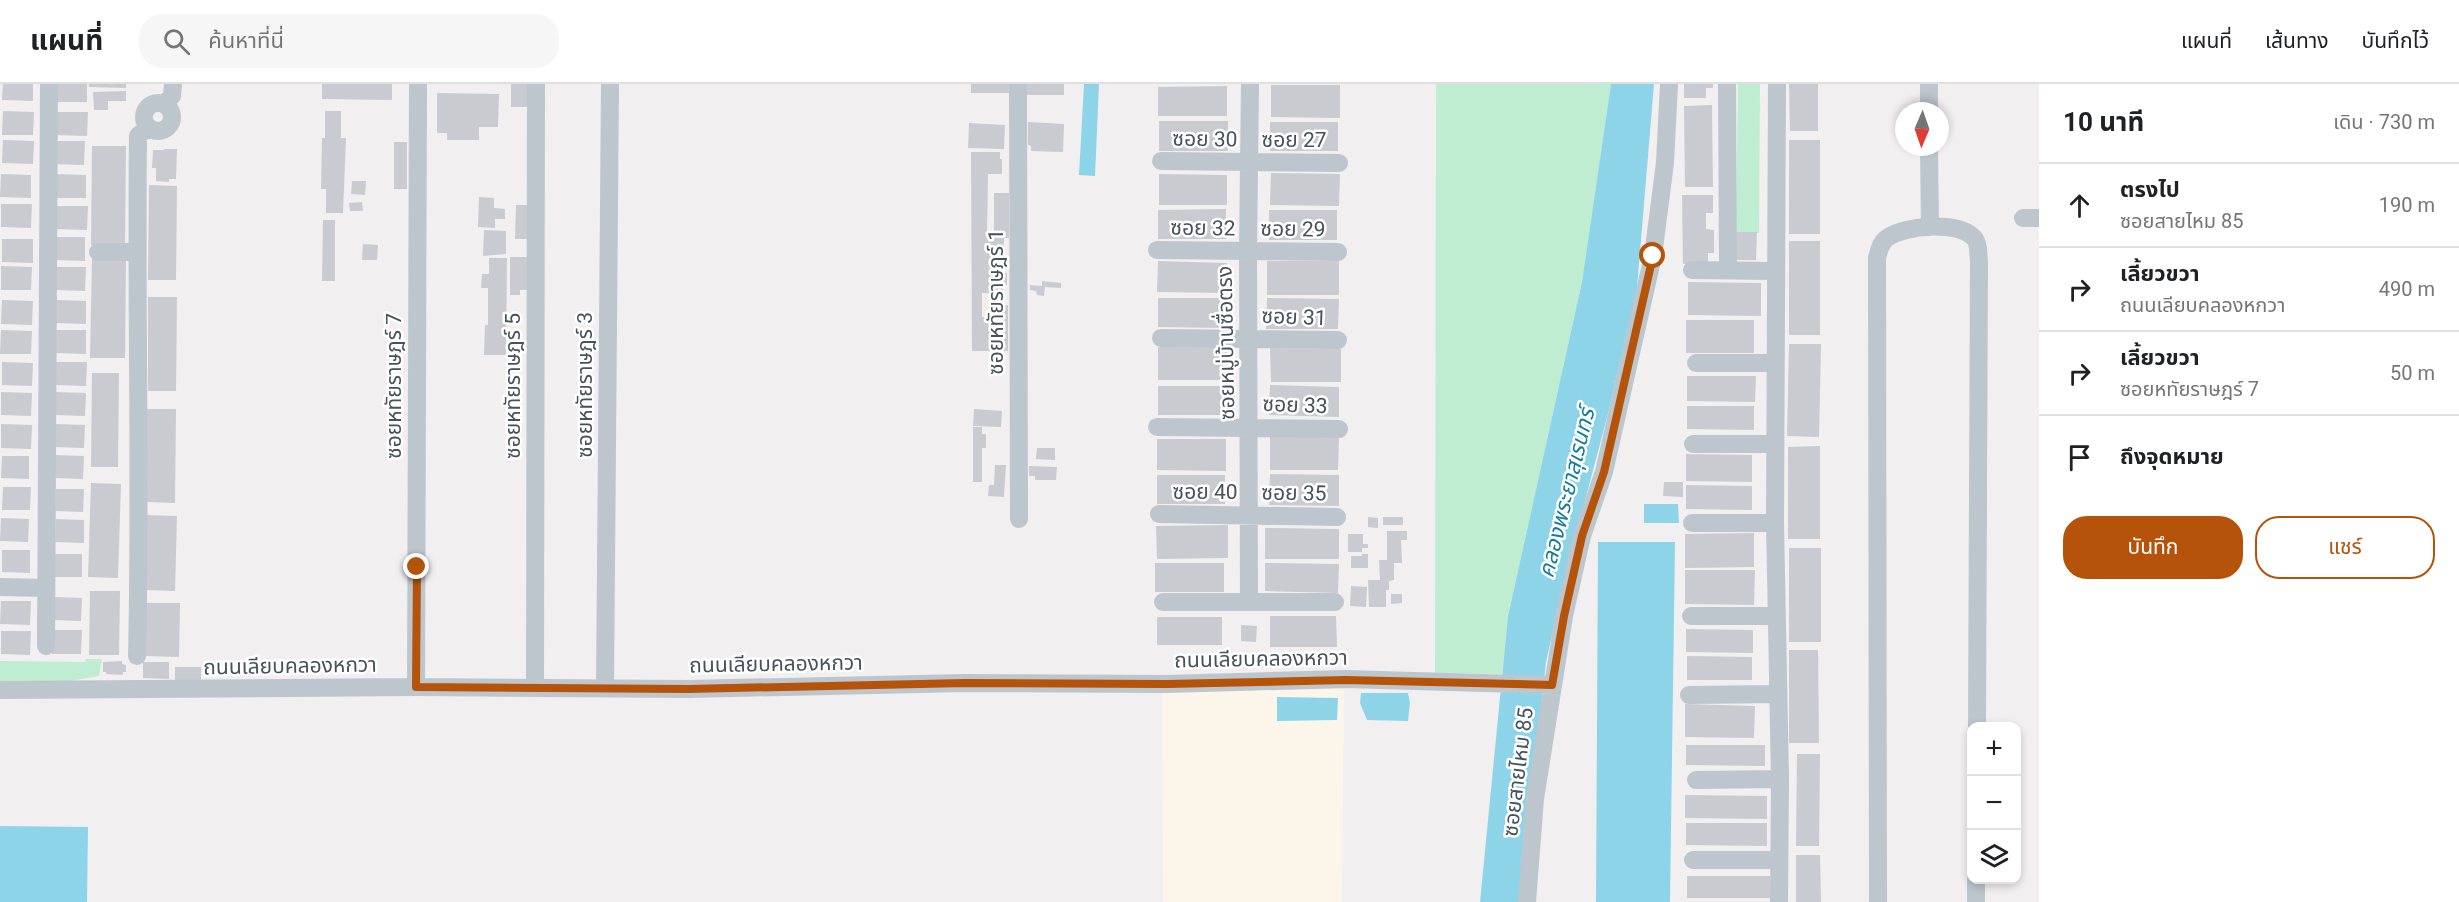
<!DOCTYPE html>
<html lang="th">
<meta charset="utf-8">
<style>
:root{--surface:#fff;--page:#f6f6f6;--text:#202124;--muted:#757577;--line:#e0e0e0;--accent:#b45309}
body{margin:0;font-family:Roboto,"Noto Sans Thai",sans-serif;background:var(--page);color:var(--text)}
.controls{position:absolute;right:18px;bottom:18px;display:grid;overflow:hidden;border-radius:12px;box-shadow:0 3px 9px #0003}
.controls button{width:54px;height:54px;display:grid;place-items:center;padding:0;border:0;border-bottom:2px solid var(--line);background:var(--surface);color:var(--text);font:30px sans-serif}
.compass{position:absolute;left:1895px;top:18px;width:54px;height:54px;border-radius:50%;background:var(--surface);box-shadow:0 3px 9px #0003;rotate:182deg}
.stop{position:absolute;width:18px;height:18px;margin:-14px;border:4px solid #b45309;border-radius:50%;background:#fff}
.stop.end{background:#b45309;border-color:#fff;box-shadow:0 2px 6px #0008}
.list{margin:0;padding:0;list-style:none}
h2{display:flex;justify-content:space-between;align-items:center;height:78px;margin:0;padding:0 24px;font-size:26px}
h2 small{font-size:20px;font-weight:400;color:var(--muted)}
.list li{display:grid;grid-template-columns:39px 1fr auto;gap:18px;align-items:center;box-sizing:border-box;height:84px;padding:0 24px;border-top:2px solid var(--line)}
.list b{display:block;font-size:22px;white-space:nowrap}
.list p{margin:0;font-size:20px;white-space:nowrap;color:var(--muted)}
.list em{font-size:20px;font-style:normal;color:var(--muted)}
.actions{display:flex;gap:12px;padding:18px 24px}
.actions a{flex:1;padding:14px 0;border:2px solid var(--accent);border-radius:24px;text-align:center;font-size:21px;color:var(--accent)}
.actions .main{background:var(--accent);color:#fff}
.icon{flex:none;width:33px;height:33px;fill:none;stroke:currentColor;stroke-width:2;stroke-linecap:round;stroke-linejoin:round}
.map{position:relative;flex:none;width:2039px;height:818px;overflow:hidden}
header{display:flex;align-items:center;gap:36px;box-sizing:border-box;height:84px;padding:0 30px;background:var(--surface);border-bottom:2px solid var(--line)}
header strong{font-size:28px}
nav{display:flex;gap:33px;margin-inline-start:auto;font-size:21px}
.search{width:420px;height:54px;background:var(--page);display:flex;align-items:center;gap:15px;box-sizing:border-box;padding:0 21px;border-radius:24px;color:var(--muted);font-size:22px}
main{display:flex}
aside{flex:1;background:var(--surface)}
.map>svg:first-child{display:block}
.commercial{fill:#fbf6e9}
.green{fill:#bfedd1}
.water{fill:#8dd4e8}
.building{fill:#c9cbd1}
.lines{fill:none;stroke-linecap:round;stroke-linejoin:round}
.minor{stroke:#bdc6cd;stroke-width:18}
.route{stroke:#b45309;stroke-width:8}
.labels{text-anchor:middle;stroke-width:5;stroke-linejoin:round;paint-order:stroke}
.street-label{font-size:21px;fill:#47525b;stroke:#fff}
.water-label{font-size:22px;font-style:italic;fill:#127d9c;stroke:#fff}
</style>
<header>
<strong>แผนที่</strong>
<div class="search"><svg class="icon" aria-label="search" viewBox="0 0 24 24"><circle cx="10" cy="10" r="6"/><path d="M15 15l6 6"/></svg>ค้นหาที่นี่</div>
<nav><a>แผนที่</a><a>เส้นทาง</a><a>บันทึกไว้</a></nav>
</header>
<main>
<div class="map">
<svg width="2039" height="818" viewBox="0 0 2039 818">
<rect width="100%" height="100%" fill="#f1efef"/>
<path class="commercial" d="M 1344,605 L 1342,818 L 1163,818 L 1162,607 Z"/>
<path class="green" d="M 1436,0 L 1611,0 L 1582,198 L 1508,532 L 1502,590 L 1435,589 Z
M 1738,0 L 1760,0 L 1759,149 L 1736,148 Z
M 86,575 L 102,575 L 99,592 L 65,598 L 0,599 L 0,577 L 85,578 Z"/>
<path class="water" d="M 1084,0 L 1099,0 L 1095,92 L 1079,91 Z
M 1611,0 L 1654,0 L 1637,204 L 1609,326 L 1566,488 L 1546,578 L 1519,818 L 1480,818 L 1508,532 L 1582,198 Z
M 1644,420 L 1678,420 L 1679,439 L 1644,439 Z
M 1598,458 L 1675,458 L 1670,818 L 1596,818 Z
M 1361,609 L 1408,609 L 1410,619 L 1408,637 L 1367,636 L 1360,619 Z
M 1277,613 L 1338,614 L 1337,636 L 1277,637 Z
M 0,742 L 88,743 L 87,818 L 0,818 Z"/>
<path class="building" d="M 3,0 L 33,0 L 33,17 L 2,16 Z
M 57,0 L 87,0 L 87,18 L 56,18 Z
M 89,0 L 126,0 L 126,4 L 89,3 Z
M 322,0 L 392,0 L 392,16 L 322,15 Z
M 511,0 L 528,0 L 528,23 L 511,23 Z
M 971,0 L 1013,0 L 1013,9 L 971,9 Z
M 1027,0 L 1064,0 L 1064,11 L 1027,11 Z
M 1684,0 L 1713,0 L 1713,4 L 1706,4 L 1706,14 L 1684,14 Z
M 1789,0 L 1818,0 L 1818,47 L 1790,47 Z
M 1271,1 L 1340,1 L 1340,34 L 1271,33 Z
M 1227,2 L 1227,32 L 1158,32 L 1158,3 Z
M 126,7 L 126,17 L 108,17 L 108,26 L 94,26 L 93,8 Z
M 437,9 L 499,10 L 498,43 L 479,43 L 479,56 L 447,56 L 447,49 L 437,49 Z
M 1712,21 L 1713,103 L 1685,103 L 1684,22 Z
M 3,27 L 34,28 L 33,51 L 2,51 Z
M 325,27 L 341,27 L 341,54 L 346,54 L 343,129 L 326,129 L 326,105 L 321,105 L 322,54 L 325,54 Z
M 57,28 L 88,28 L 87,52 L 56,51 Z
M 1159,37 L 1228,37 L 1228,67 L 1159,67 Z
M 1028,38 L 1064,40 L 1063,68 L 1031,67 L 1031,62 L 1028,61 Z
M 1270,38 L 1338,38 L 1338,67 L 1270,67 Z
M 969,39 L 1005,41 L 1004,65 L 968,64 Z
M 3,56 L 34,57 L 33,80 L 2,79 Z
M 1789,56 L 1820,56 L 1820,150 L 1789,150 Z
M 54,57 L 85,57 L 84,81 L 53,80 Z
M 394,58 L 407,58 L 407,105 L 394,105 Z
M 92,62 L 126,62 L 125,161 L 91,161 Z
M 164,65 L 177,65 L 176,95 L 169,95 L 169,98 L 156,97 L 156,84 L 152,84 L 153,66 L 164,66 Z
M 971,68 L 1000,68 L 1000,75 L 1002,75 L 1002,90 L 988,90 L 987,153 L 994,154 L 994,109 L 1009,109 L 1009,154 L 1004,154 L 1003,189 L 1007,189 L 1007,201 L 1003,201 L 1003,210 L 982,209 L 982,233 L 989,233 L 989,221 L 1008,221 L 1008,267 L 972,267 Z
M 1271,89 L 1340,90 L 1339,122 L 1270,121 Z
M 1,90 L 31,91 L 31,114 L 0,113 Z
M 55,90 L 86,91 L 86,114 L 55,114 Z
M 1159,90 L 1227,91 L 1227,121 L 1159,121 Z
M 352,97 L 366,97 L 365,111 L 351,110 Z
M 149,101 L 177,102 L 176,196 L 148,196 Z
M 1682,111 L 1713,111 L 1713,129 L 1706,129 L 1706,145 L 1714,146 L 1714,169 L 1708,169 L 1708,179 L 1683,180 Z
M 479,113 L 494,114 L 494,124 L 505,125 L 505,135 L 495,135 L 495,144 L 478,143 Z
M 362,118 L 363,127 L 350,127 L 349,119 Z
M 1,120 L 32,120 L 31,144 L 1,143 Z
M 516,121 L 532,121 L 532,155 L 515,155 Z
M 57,122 L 88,122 L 87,146 L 56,145 Z
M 1226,125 L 1226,155 L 1158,155 L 1158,126 Z
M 1269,126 L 1337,126 L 1337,156 L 1269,156 Z
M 323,136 L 335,136 L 335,197 L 322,197 Z
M 484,146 L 506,147 L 506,170 L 483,172 Z
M 1736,148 L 1757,148 L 1756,176 L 1736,176 Z
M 55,153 L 85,153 L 85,177 L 54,176 Z
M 2,155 L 33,155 L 33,179 L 2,178 Z
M 1789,157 L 1820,157 L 1820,251 L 1789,251 Z
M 363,160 L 378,161 L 377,176 L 362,176 Z
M 510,173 L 528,173 L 528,206 L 520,206 L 520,211 L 510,211 Z
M 489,174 L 507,174 L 506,271 L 484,271 L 485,241 L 488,241 L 488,204 L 481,204 L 482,190 L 489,190 Z
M 92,175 L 126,176 L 125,274 L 90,274 Z
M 1158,177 L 1227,179 L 1226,209 L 1157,208 Z
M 1267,177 L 1339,177 L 1339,211 L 1267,211 Z
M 1,182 L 32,183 L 31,206 L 1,206 Z
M 55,183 L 86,183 L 85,207 L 55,206 Z
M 1042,197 L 1061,199 L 1061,204 L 1045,203 L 1044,212 L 1037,211 L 1036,207 L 1030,206 L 1030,201 L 1042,202 Z
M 1688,198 L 1761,199 L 1761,232 L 1688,231 Z
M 148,213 L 177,213 L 176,307 L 148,307 Z
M 1158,214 L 1225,214 L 1224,244 L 1158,243 Z
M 1267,214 L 1339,215 L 1338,245 L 1266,245 Z
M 2,216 L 33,217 L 32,241 L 1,240 Z
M 56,216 L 86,217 L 86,240 L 55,239 Z
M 1686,236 L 1754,236 L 1754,269 L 1686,269 Z
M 1,246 L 32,247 L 31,270 L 0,270 Z
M 55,246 L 86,246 L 86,270 L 55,269 Z
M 1789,260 L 1821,260 L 1819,353 L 1787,352 Z
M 1158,263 L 1228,263 L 1228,296 L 1158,296 Z
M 1270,264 L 1341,265 L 1341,298 L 1271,298 Z
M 2,278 L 33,279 L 32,302 L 2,301 Z
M 56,278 L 87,278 L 86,302 L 55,301 Z
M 92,289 L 119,289 L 118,383 L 91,383 Z
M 1687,292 L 1756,292 L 1755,318 L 1687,317 Z
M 1270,301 L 1339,303 L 1339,333 L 1269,331 Z
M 1158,302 L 1235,302 L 1235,331 L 1158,331 Z
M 1,308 L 32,309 L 31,332 L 1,331 Z
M 55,308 L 86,309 L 85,332 L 55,331 Z
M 1687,322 L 1754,322 L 1754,346 L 1687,345 Z
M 147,325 L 176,325 L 175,419 L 146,418 Z
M 974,325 L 1002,327 L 1001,343 L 973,342 Z
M 1,340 L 32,341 L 31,365 L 1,364 Z
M 54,340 L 85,341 L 84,364 L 54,363 Z
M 973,343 L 982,343 L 982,350 L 986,350 L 986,364 L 982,364 L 982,398 L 973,398 Z
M 1270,353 L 1339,353 L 1338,386 L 1270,386 Z
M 1157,355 L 1226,355 L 1226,387 L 1157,386 Z
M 1820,362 L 1820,455 L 1788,455 L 1788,363 Z
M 1037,364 L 1055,364 L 1055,376 L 1036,375 Z
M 1686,370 L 1752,371 L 1752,398 L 1686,397 Z
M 56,371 L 84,372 L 83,395 L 55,394 Z
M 2,372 L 29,372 L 29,395 L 1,394 Z
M 995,381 L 1006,381 L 1004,413 L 988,412 L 989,401 L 994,401 Z
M 1029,382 L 1057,383 L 1056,396 L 1035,396 L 1035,392 L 1029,392 Z
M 1270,390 L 1339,391 L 1339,422 L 1269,421 Z
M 1157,391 L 1225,391 L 1225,420 L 1157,420 Z
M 1664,398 L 1683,398 L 1683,413 L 1663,412 Z
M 91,399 L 121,400 L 118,494 L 88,493 Z
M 1686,401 L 1752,402 L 1752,426 L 1686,425 Z
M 3,403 L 31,403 L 30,426 L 2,426 Z
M 56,405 L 84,405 L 83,428 L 55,427 Z
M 145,431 L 177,432 L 175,507 L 144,506 Z
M 1368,433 L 1378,434 L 1378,444 L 1368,443 Z
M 1383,433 L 1403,433 L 1403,441 L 1383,441 Z
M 1,434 L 29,435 L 28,458 L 0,457 Z
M 56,435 L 84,436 L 84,459 L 55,458 Z
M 1228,441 L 1228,474 L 1157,475 L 1156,442 Z
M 1265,444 L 1339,445 L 1339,475 L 1265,475 Z
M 1387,447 L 1407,447 L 1407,456 L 1401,456 L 1402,479 L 1394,479 L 1394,496 L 1389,497 L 1389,506 L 1386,506 L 1386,523 L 1369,523 L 1368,496 L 1380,496 L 1379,476 L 1387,476 Z
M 1754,449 L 1754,483 L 1685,484 L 1685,450 Z
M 1348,450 L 1363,450 L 1363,460 L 1368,460 L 1368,464 L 1362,464 L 1362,468 L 1348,468 Z
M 1789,464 L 1821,464 L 1821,558 L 1789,558 Z
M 2,466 L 30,466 L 30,489 L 2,488 Z
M 54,470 L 82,470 L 82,493 L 54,493 Z
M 1362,470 L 1368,470 L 1368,484 L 1351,484 L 1351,472 L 1362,472 Z
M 1155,479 L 1224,479 L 1224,508 L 1155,508 Z
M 1265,479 L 1339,480 L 1338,509 L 1265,507 Z
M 1685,486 L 1755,486 L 1754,521 L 1685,520 Z
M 1351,502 L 1367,503 L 1366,523 L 1350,522 Z
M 90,507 L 120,507 L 119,571 L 89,571 Z
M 1391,510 L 1402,510 L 1402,519 L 1391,520 Z
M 54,513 L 82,514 L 81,537 L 53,536 Z
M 1,517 L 31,517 L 30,541 L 0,540 Z
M 146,519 L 180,519 L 179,573 L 145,572 Z
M 1270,532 L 1336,532 L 1337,563 L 1270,563 Z
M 1157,533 L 1222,533 L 1222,561 L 1157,561 Z
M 1241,541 L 1257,542 L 1256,558 L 1241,557 Z
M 1686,545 L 1753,546 L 1753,569 L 1686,568 Z
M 52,546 L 82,546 L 81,570 L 52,570 Z
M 1,547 L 31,547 L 30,571 L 1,570 Z
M 1789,566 L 1818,566 L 1819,659 L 1789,659 Z
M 1687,572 L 1752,573 L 1752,596 L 1687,596 Z
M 122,577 L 122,580 L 126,581 L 126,588 L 123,588 L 123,591 L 106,590 L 106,588 L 103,588 L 103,578 Z
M 143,578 L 169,578 L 169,595 L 143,594 Z
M 175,583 L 201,583 L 201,596 L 175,596 Z
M 1685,620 L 1755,622 L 1754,654 L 1685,653 Z
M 1686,661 L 1765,661 L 1765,682 L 1686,681 Z
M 1797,670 L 1820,670 L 1819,762 L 1796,762 Z
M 1685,711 L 1767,712 L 1767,735 L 1685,734 Z
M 1686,739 L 1767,739 L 1767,762 L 1686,761 Z
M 1796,771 L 1820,771 L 1821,818 L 1796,818 Z
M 1687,792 L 1770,792 L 1770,814 L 1687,814 Z"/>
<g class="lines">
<path class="minor" d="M 1018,0 L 1019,435
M 1727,0 L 1728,186
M 1777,0 L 1775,439 L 1780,695 L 1779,818
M 1929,0 L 1929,27
M144 33a14 14 0 1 1 28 0a14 14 0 1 1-28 0Z
M 164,20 L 172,12 L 173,0
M 1929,63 L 1930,143
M 1161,77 L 1339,79
M 2023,134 L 2039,134
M 1157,166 L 1338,168
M 98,168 L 136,168
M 1692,186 L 1775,187
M 1161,254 L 1338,256
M 1696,279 L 1775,279
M 1157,343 L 1339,345
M 1693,360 L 1775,360
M 1159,430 L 1337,433
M 1692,439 L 1775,439
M 0,503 L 45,504
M 1249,517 L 1248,167 L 1250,0
M 1163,518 L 1335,518
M 1691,532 L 1776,532
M 46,562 L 49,0
M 137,572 C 141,399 136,225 138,52 L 148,43
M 416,603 L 418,0
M 605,603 L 610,0
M 535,604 L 536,0
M 0,606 L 416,603 L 689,605 L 965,599 L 1167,600 L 1346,595 L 1552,601
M 1689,611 L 1777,610
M 1696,696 L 1780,695
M 1693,776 L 1779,776
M 1527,818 L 1535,715 L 1564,532 L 1582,452 L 1604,388 L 1653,172 L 1665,79 L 1669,0
M 1878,818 L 1877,174 C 1879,167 1880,159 1887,154 C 1905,141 1960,136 1975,155 C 1979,160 1978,170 1979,177 L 1977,642
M 1976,818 L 1976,796"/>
</g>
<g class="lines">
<path class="route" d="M 417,483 L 416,603 L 688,605 L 965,599 L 1167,600 L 1346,596 L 1552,601 L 1564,532 L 1582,452 L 1604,388 L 1653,172"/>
</g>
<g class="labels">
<g class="street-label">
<text transform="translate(1205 55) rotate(1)" y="7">ซอย 30</text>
<text x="1294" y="63">ซอย 27</text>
<text transform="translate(1203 144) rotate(1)" y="7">ซอย 32</text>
<text transform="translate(1293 145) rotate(1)" y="7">ซอย 29</text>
<text transform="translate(996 218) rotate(-90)" y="7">ซอยหทัยราษฎร์ 1</text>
<text transform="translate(1294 233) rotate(2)" y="7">ซอย 31</text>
<text transform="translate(1226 259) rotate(-91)" y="7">ซอยหมู่บ้านซื่อตรง</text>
<text transform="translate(585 301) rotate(-90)" y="7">ซอยหทัยราษฎร์ 3</text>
<text transform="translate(394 302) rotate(-90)" y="7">ซอยหทัยราษฎร์ 7</text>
<text transform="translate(513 302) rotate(-90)" y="7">ซอยหทัยราษฎร์ 5</text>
<text transform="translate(1295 321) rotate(2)" y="7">ซอย 33</text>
<text x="1205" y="415">ซอย 40</text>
<text transform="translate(1294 409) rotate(1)" y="7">ซอย 35</text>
<text transform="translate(1261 575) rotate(-1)" y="7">ถนนเลียบคลองหกวา</text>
<text transform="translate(776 580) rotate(-1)" y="7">ถนนเลียบคลองหกวา</text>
<text transform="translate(290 582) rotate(-1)" y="7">ถนนเลียบคลองหกวา</text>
<text transform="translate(1518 688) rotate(-83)" y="7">ซอยสายไหม 85</text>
</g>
<g class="water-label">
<text transform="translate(1566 409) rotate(-76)" y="8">คลองพระยาสุเรนทร์</text>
</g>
</g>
</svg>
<div class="controls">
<button>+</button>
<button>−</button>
<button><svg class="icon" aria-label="layers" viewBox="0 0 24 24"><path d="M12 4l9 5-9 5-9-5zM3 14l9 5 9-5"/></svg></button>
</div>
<svg class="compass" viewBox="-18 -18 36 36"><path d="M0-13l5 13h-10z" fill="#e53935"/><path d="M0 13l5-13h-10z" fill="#757577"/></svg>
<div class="stop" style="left:1653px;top:172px"></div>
<div class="stop end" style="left:417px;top:483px"></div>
</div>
<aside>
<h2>10 นาที<small>เดิน · 730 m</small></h2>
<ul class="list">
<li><svg class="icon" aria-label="ahead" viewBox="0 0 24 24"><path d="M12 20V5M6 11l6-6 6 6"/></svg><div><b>ตรงไป</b><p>ซอยสายไหม 85</p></div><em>190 m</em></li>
<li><svg class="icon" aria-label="right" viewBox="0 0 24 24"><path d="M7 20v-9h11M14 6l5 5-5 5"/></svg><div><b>เลี้ยวขวา</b><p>ถนนเลียบคลองหกวา</p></div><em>490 m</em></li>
<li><svg class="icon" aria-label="right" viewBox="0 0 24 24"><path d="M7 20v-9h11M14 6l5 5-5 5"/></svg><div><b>เลี้ยวขวา</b><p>ซอยหทัยราษฎร์ 7</p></div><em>50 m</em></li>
<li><svg class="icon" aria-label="arrive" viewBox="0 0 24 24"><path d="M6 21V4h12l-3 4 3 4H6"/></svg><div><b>ถึงจุดหมาย</b></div></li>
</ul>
<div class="actions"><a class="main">บันทึก</a><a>แชร์</a></div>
</aside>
</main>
